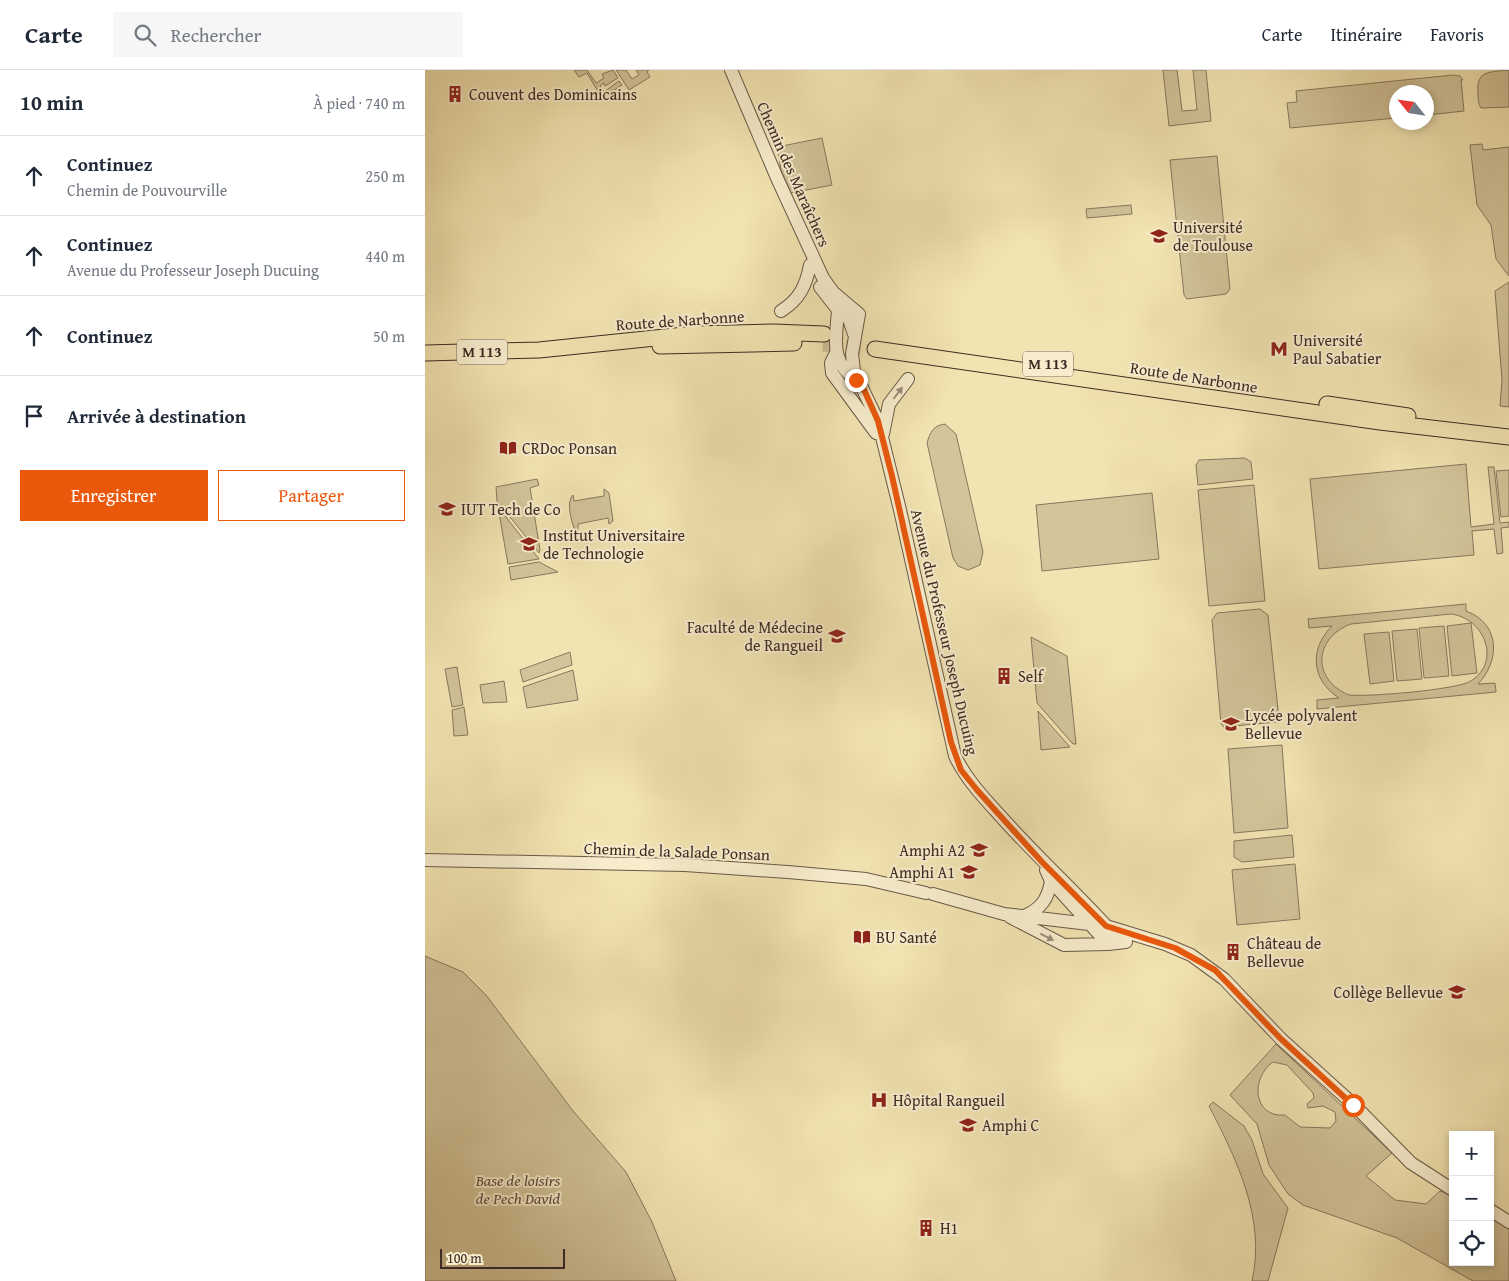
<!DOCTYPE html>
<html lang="fr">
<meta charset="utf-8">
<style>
:root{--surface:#fff;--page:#f6f6f7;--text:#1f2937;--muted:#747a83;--line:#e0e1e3;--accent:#ea580c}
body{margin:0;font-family:"Gentium Book Plus",serif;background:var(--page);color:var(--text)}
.controls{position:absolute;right:15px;bottom:15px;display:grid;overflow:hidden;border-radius:0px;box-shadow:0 2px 8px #0003}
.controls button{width:45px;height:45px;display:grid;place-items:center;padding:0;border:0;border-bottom:1px solid var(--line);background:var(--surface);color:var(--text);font:25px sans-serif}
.compass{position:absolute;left:964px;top:15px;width:45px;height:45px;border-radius:50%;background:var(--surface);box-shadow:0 2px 8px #0003;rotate:300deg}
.scale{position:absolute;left:15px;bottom:12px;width:125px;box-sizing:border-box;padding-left:5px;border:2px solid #3d2b24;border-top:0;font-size:14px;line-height:18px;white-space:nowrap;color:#3d2b24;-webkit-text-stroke:4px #f7edcd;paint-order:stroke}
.stop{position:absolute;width:15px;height:15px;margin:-11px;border:4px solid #ea580c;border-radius:50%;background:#fff}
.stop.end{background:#ea580c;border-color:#fff;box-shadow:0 1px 5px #0008}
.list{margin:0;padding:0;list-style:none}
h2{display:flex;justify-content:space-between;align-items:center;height:65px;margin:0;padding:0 20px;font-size:21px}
h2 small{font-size:16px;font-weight:400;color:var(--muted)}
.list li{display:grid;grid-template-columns:32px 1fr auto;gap:15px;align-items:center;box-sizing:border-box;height:80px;padding:0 20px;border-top:1px solid var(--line)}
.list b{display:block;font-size:19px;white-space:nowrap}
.list p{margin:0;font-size:16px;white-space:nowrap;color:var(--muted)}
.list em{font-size:16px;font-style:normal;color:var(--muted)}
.actions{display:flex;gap:10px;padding:15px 20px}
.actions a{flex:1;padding:11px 0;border:1px solid var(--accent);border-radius:0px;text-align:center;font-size:18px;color:var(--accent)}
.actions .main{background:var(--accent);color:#fff}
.icon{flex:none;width:28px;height:28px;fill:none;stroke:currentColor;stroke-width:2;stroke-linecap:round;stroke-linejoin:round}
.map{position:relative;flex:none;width:1084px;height:1211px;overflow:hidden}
header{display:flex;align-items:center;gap:30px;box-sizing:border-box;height:70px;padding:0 25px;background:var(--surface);border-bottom:1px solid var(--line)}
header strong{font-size:24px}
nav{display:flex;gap:28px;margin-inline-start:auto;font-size:18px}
.search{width:350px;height:45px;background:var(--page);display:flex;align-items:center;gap:12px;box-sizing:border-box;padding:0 18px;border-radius:0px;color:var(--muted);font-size:19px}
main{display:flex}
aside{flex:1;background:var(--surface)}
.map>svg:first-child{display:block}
.green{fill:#d3c59a;stroke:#88785f;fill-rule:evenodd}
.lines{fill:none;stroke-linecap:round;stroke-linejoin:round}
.major-tunnel{stroke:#cebf96;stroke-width:15;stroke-dasharray:15 8;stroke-linecap:butt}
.minor-casing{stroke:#6a5948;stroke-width:14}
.major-casing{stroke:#3d2b24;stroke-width:17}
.minor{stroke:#f7edcd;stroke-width:12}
.major{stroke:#f2e4b2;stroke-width:15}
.oneway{fill:#9a8c78}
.route{stroke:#ea580c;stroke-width:6}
.labels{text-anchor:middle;stroke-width:4;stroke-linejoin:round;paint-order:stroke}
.shield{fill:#f7edcd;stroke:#756557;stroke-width:1}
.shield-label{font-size:15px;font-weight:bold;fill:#3d2b24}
.poi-label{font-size:16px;fill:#3d2b24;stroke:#f7edcd;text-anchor:start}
.street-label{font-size:16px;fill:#3d2b24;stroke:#f7edcd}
.park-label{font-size:16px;font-style:italic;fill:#5b4a3c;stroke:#f7edcd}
</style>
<header>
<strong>Carte</strong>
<div class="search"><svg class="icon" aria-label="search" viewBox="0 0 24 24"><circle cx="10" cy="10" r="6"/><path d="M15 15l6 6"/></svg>Rechercher</div>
<nav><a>Carte</a><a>Itinéraire</a><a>Favoris</a></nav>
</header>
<main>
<aside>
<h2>10 min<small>À pied · 740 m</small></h2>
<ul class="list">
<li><svg class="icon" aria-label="ahead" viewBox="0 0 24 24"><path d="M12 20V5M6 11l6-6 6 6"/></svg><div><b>Continuez</b><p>Chemin de Pouvourville</p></div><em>250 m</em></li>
<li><svg class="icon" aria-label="ahead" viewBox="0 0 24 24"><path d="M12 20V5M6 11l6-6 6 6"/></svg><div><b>Continuez</b><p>Avenue du Professeur Joseph Ducuing</p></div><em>440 m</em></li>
<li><svg class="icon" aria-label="ahead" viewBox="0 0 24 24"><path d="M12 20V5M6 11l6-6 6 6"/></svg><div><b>Continuez</b></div><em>50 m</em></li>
<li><svg class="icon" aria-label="arrive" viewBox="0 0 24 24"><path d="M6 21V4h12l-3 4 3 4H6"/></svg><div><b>Arrivée à destination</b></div></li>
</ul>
<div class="actions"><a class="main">Enregistrer</a><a>Partager</a></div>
</aside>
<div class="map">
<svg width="1084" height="1211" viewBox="0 0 1084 1211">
<rect width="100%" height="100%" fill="#f2e4b2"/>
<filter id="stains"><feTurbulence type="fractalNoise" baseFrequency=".004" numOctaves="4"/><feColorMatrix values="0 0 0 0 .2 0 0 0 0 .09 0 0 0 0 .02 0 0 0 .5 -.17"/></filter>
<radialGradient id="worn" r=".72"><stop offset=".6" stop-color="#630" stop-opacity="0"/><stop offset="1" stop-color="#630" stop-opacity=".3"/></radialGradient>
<path class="green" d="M 149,0 L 162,0 L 171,13 L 179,8 L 177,4 L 188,0 L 193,8 L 180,16 L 179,13 L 175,16 L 179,22 L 194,11 L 197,15 L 177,28 L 162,3 L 154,7 Z
M 191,0 L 201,0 L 207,9 L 214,5 L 211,0 L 224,0 L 222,2 L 225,7 L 204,20 Z
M 738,0 L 752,0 L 757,41 L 772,40 L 768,0 L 781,0 L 786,51 L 744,56 Z
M 1084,0 L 1084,37 L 1056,38 C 1053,33 1053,28 1053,22 C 1051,0 1066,2 1084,0 Z
M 1028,5 L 1035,6 L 1038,10 L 1036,10 L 1039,41 L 1002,45 L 1002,22 L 972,22 L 971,48 L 865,58 L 862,33 L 872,32 L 871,21 Z
M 397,68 L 407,115 L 366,123 L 356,100 L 352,77 Z
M 1057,74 L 1058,80 L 1084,77 L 1084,206 L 1071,189 L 1066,155 L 1052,135 L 1045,75 Z
M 792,86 L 805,219 L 801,224 L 762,229 L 759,225 L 745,90 Z
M 706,135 L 707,144 L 662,148 L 661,139 Z
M 1084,212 L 1084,337 L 1075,336 L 1077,310 L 1070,221 Z
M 520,354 L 531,364 L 558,482 L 555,495 L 543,500 L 533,496 L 528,488 L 502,373 C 505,362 509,355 520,354 Z
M 820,388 L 826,392 L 828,409 L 773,415 L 771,395 L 774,390 Z
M 1041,394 L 1046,457 L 1069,454 L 1063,397 L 1069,397 L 1075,453 L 1084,452 L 1084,457 L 1076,458 L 1078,483 L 1072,484 L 1069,459 L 1047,461 L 1049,485 L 894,499 L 885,409 Z
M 1084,400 L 1084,446 L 1076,447 L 1071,401 Z
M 112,409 L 114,415 L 105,418 L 115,480 L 114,483 L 72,431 L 71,417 Z
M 829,415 L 840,531 L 784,536 L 773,420 Z
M 179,419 L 184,423 L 188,451 L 184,454 L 183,448 L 153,454 L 153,460 L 149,458 C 146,449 141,432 148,425 L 149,431 L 179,426 Z
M 727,423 L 734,489 L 617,501 L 611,435 Z
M 73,437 L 114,489 L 83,494 Z
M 114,492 L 133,502 L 86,510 L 84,497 Z
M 1041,534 L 1041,541 C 1076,554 1075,591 1053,614 L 1070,613 L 1071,622 L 892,639 L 892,630 L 914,628 C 886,610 884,579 907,556 L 884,558 L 883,549 ZM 1026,544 C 1059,548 1077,591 1046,611 C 1031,620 943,627 924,625 C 886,609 889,568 926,554 Z
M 835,539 L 843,545 L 854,649 L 851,652 L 799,657 L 796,654 L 787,550 L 792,543 Z
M 1046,553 L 1052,603 L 1027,606 L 1022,556 Z
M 1019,556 L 1024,606 L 999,608 L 994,558 Z
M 992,559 L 997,609 L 972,611 L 967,561 Z
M 964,562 L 969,611 L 945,614 L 939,564 Z
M 606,567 L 642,586 L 651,674 L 648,674 L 612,633 Z
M 145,582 L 147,595 L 98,612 L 95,600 Z
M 32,597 L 38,635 L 27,637 L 20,599 Z
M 148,600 L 153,630 L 102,638 L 98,617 Z
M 79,611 L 82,632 L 58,633 L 55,615 Z
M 39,637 L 43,665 L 29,666 L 27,640 Z
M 613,641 L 645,677 L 616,680 Z
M 857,675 L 863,758 L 809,763 L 803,679 Z
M 867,765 L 869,787 L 817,792 L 809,787 L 809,771 Z
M 870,794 L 875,849 L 812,855 L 807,800 Z
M 0,886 L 38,902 L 61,925 L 148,1041 L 201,1102 L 227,1152 L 251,1211 L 0,1211 Z
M 851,974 L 967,1083 L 941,1106 L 970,1130 L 1001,1134 L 1015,1121 L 1028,1126 L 1028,1192 L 1065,1192 L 1065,1148 L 1084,1159 L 1084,1211 L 1048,1211 L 972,1168 L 878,1135 L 863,1124 L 844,1095 L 832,1054 L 805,1025 ZM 848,992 L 862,995 L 888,1023 L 889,1028 L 882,1034 L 883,1038 L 898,1036 L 910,1042 L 911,1051 L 905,1058 L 875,1057 L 860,1045 C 828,1048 825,1008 848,992 Z
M 788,1032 L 819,1056 L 827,1070 L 838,1104 L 863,1138 L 843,1211 L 827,1211 C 841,1149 812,1090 784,1036 Z"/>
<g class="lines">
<path class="major-tunnel" d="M 398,274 L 450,279"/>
<g class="minor-casing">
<path id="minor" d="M 306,0 L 352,108 L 398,208 L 408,222 L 434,244 L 427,284 L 429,301 L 453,351 L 475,440 L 530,686 C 542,711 561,730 579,750 C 617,792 659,830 696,872
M 395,217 L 413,240 L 424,249 L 429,264
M 413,240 C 411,271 404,292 434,312
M 356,241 C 374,230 381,216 385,195
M 411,283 L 406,293 L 407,303 L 451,363
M 458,364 L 464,334 L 483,309
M 0,790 L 260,795 L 363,802 L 441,809 L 501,823
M 621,800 L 626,811 L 683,874
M 508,824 L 579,844 L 681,856 L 740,874 L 766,885 L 799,909 L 856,969 L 929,1035 L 986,1093 L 1028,1120
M 599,846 C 616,839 623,829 626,811
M 585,847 L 639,875 L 683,874 L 701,872
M 1065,1140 L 1084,1152"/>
</g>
<g class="major-casing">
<path id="major" d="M 235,276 L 369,273
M 450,279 L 955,352 L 1084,367
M 0,283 L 114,280 L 269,264 L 349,262 L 399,264
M 902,334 L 983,346"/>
</g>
<use href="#minor" class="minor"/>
<use href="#major" class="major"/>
</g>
<defs><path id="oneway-solid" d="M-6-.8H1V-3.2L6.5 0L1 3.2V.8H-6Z" transform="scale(1.25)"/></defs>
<g class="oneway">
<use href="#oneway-solid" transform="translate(473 323) rotate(-53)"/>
<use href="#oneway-solid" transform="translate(622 867) rotate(27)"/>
</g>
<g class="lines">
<path class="route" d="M 431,310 L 436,313 L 453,351 L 467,406 L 526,672 L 536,700 L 552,720 L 617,792 L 681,856 L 750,878 L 790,900 L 856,969 L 928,1035"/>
</g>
<defs>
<g id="building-bare" transform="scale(1.35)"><path d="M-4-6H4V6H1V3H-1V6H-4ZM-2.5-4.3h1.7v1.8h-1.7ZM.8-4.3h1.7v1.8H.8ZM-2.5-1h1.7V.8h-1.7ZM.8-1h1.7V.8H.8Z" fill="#8f2418" stroke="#f7edcd" stroke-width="2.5" paint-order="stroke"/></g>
<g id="university-bare" transform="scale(1.35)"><path d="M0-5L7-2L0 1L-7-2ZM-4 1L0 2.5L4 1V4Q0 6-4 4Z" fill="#8f2418" stroke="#f7edcd" stroke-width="2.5" paint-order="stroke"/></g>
<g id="metro-bare" transform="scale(1.35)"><path d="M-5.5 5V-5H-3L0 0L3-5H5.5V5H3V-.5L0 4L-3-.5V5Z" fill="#8f2418" stroke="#f7edcd" stroke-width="2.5" paint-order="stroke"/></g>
<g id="library-bare" transform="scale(1.35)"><path d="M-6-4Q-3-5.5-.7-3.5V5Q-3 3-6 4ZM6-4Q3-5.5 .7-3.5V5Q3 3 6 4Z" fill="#8f2418" stroke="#f7edcd" stroke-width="2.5" paint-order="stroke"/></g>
<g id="school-bare" transform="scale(1.35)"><path d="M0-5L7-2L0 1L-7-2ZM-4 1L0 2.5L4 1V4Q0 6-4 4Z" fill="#8f2418" stroke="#f7edcd" stroke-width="2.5" paint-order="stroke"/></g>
<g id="hospital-bare" transform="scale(1.35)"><path d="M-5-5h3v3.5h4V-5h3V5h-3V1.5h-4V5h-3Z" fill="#8f2418" stroke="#f7edcd" stroke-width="2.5" paint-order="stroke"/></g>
</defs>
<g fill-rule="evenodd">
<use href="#building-bare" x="30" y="24"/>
<use href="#university-bare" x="734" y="166"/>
<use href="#metro-bare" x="854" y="279"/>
<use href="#library-bare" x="83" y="378"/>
<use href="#university-bare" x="22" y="439"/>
<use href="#university-bare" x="104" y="474"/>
<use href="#university-bare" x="412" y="566"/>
<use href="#building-bare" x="579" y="606"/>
<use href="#school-bare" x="806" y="654"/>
<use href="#university-bare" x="554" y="780"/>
<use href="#university-bare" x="544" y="802"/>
<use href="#library-bare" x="437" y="867"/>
<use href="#building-bare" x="808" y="882"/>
<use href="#school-bare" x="1032" y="922"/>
<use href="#hospital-bare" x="454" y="1030"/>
<use href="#university-bare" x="543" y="1055"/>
<use href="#building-bare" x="501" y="1158"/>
</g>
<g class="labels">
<g class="shield">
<rect x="32" y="269.5" width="50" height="25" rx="4"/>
<rect x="598" y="281.5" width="50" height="25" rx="4"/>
</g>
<g class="shield-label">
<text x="57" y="287">M 113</text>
<text x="623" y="299">M 113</text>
</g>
<g class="poi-label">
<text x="44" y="30">Couvent des Dominicains</text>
<text x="748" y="163">Université<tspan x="748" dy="18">de Toulouse</tspan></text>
<text x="868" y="276">Université<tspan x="868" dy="18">Paul Sabatier</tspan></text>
<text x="97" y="384">CRDoc Ponsan</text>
<text x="36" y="445">IUT Tech de Co</text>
<text x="118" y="471">Institut Universitaire<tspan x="118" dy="18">de Technologie</tspan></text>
<text x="398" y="563" text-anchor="end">Faculté de Médecine<tspan x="398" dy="18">de Rangueil</tspan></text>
<text x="593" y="612">Self</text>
<text x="820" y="651">Lycée polyvalent<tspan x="820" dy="18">Bellevue</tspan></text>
<text x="540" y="786" text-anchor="end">Amphi A2</text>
<text x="530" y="808" text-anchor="end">Amphi A1</text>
<text x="451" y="873">BU Santé</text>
<text x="822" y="879">Château de<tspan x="822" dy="18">Bellevue</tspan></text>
<text x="1018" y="928" text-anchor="end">Collège Bellevue</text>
<text x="468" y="1036">Hôpital Rangueil</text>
<text x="557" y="1061">Amphi C</text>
<text x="515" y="1164">H1</text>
</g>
<g class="street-label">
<text transform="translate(369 104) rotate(66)" y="6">Chemin des Maraîchers</text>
<text transform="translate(255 250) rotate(-4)" y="6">Route de Narbonne</text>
<text transform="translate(769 307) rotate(9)" y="6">Route de Narbonne</text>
<text transform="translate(520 562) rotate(77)" y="6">Avenue du Professeur Joseph Ducuing</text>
<text transform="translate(252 781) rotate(2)" y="6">Chemin de la Salade Ponsan</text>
</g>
<g class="park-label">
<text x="93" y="1116">Base de loisirs<tspan x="93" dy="18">de Pech David</tspan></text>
</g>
</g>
<rect width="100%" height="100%" filter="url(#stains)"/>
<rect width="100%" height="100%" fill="url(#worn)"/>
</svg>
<div class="controls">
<button>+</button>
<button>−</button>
<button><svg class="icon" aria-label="locate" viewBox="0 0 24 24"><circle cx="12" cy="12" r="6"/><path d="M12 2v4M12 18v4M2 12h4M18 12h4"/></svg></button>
</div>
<svg class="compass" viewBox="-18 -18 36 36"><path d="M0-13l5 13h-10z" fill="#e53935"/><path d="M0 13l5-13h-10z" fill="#747a83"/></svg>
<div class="scale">100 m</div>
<div class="stop" style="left:928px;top:1035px"></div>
<div class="stop end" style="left:431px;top:310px"></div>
</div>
</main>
